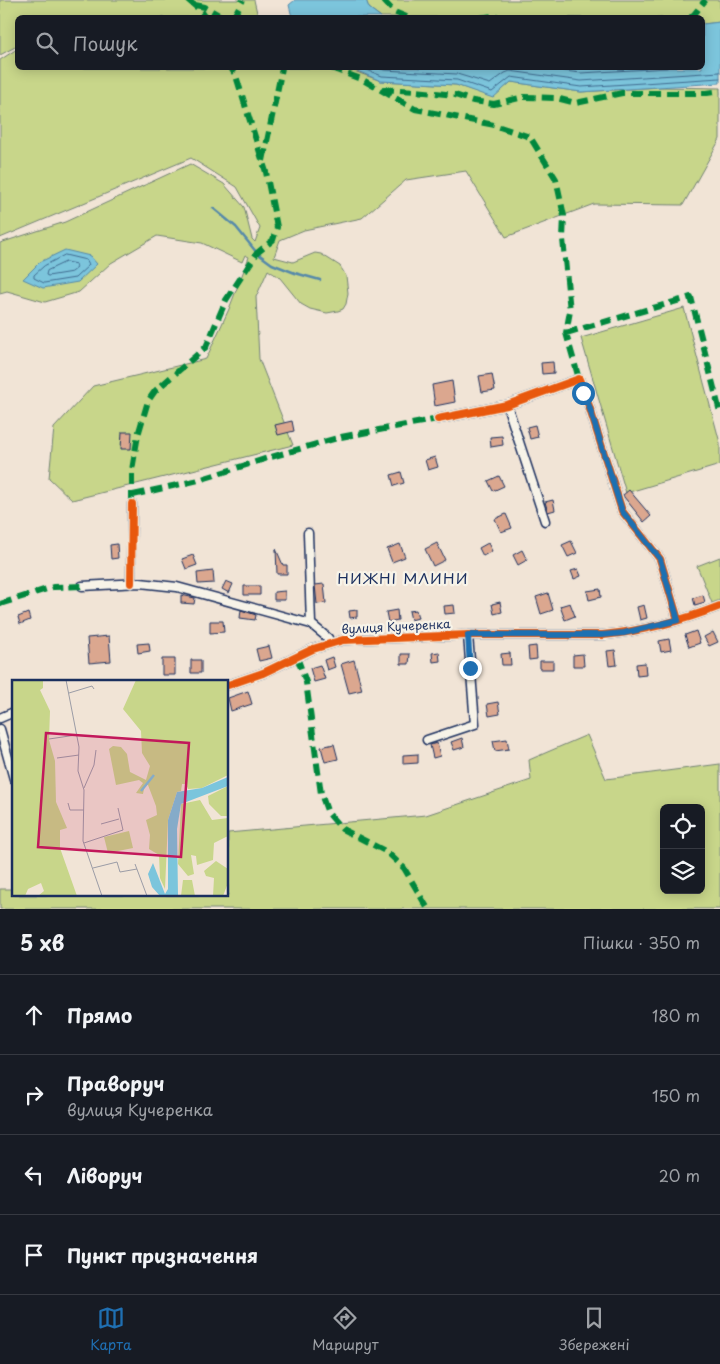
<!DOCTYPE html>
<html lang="uk">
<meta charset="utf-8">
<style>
:root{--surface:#171b24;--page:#20242c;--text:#f1f3f6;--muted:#9ea1a6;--line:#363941;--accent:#1f6fb2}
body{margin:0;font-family:"Playpen Sans",sans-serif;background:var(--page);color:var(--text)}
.controls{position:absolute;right:15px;bottom:15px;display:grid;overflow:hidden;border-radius:8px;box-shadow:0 2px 12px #0003}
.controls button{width:45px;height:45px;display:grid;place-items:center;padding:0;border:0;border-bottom:1px solid var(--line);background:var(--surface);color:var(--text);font:25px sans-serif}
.stop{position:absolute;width:15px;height:15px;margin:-11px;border:4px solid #1f6fb2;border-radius:50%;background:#fff}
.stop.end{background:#1f6fb2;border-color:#fff;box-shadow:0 1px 5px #0008}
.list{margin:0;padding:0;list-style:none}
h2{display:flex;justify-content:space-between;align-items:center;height:65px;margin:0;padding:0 20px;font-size:21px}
h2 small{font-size:16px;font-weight:400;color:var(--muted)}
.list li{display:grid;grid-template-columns:32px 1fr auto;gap:15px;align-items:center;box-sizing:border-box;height:80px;padding:0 20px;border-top:1px solid var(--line)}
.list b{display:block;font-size:19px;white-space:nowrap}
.list p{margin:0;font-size:16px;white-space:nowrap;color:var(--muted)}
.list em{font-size:16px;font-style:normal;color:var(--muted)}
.icon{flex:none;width:28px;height:28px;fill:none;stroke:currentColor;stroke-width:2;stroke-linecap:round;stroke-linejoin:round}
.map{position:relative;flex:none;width:720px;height:909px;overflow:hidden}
.search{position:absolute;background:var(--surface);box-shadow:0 2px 12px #0003;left:15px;right:15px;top:15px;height:55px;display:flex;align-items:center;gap:12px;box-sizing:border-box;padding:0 18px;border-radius:8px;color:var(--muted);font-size:19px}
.sheet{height:385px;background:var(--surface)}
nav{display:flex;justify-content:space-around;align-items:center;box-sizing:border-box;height:70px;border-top:1px solid var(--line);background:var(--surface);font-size:14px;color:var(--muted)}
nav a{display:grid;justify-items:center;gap:2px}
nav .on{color:var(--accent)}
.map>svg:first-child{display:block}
.green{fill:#c8d68a;stroke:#728274;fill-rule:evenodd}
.water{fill:#7bc5dc;stroke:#5589aa}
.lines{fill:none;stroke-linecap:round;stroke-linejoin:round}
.shore{stroke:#416b90;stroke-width:1}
.stream{stroke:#5589aa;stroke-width:2.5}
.building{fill:#dba78f;stroke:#1b2f5e}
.minor-casing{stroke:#1b2f5e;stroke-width:11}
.minor{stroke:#f7f3e8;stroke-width:8}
.quiet{stroke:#00873e;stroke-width:6;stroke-dasharray:12 6;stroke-linecap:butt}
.cycleway-casing{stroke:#f7f3e8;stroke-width:11}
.cycleway{stroke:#e8590c;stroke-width:8}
.route{stroke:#1f6fb2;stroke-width:6}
.labels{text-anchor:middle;stroke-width:4.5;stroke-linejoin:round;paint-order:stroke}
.street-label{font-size:12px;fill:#1b2f5e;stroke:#f7f3e8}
.quarter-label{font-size:15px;letter-spacing:1px;fill:#1b2f5e;stroke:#f7f3e8}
.inset-river{fill:none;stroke:#7bc5dc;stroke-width:2.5}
.inset-road{fill:none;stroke:#9b9ca6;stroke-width:1}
.view{fill:#c2185b;fill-opacity:0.15;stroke:#c2185b;stroke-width:2.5}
.inset-edge{fill:none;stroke:#1b2f5e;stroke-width:2.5}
</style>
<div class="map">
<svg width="720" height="909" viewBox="0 0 720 909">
<rect width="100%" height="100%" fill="#f1e4d6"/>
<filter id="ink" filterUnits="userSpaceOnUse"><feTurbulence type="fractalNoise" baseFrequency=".02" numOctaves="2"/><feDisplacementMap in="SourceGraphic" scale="10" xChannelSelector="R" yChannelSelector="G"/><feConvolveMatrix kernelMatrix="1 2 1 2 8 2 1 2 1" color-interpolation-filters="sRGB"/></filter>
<g filter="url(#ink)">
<path class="green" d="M 0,0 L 254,0 L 258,17 L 18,18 L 17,46 L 0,55 Z
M 366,0 L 720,0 L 720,22 L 703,24 L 702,18 L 381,17 L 369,8 Z
M 17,49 L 18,68 L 346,68 L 381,81 L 456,85 L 493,97 L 511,82 L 581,92 L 661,87 L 720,88 L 720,139 L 683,205 L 594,204 L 506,237 L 466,171 L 406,180 L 362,218 L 304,230 L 280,240 L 274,257 L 293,262 L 315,253 L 321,254 L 340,266 L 346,276 L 348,293 L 346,304 L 343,309 L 338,311 L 327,313 L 310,309 L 301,304 L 280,278 L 268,270 L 256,297 L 259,359 L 293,445 L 72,500 L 49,478 L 54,428 L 93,386 L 206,359 L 229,309 L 249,257 L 245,255 L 242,262 L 202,243 L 157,236 L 111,263 L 79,292 L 45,302 L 7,291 L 0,293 L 0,243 L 65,222 L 190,164 L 224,184 L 244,207 L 252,239 L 255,242 L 260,228 L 237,187 L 191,158 L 0,238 L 0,60 Z
M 684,308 L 720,443 L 720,465 L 626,493 L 581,338 Z
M 720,557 L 720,600 L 712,603 L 697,566 Z
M 587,735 L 606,779 L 720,764 L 720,909 L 0,909 L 0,889 L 14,889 L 14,895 L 228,895 L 228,833 L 426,815 L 531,780 L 529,760 ZM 664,808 L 701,808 L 701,890 L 664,890 Z"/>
<path class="water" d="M 295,0 L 366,0 L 369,8 L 381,17 L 292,17 L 289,5 Z
M 720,22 L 720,83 L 581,92 L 511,82 L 493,98 L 456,85 L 381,81 L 350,68 L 702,68 L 703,24 Z
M 65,250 L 90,256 L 97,264 L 78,282 L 43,288 L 23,279 L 40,262 Z"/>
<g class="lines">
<path class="shore" d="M 362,68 L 382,76 L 457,80 L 492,92 L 511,77 L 581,87 L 720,78
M 378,68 L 384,70 L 457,74 L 490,84 L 505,73 L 510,71 L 581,81 L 720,72
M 541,68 L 581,73 L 667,68
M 65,255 L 86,260 L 89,265 L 75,278 L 44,283 L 34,278 L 34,275 L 44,266 Z
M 66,262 L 76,264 L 77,268 L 72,272 L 48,276 L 46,275 L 47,271 Z"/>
<path class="stream" d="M 213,208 L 236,227 L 257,253 L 272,264 L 295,273 L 320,280"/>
</g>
<path class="building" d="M 553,362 L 554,373 L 542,374 L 541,363 Z
M 492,374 L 495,390 L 482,392 L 479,376 Z
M 452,381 L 455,402 L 435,406 L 432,385 Z
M 292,421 L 294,431 L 278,435 L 275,425 Z
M 535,425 L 538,437 L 530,439 L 527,427 Z
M 122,432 L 132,432 L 131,449 L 121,449 Z
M 502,436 L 503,445 L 491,447 L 490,437 Z
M 435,457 L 438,467 L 428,470 L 425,460 Z
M 401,472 L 404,483 L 394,486 L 391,475 Z
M 499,476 L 504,486 L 493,491 L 488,481 Z
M 629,490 L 651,516 L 644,522 L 624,497 L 623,495 Z
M 553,500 L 555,510 L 548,512 L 545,502 Z
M 506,514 L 512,528 L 501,532 L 495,519 Z
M 571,541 L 577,553 L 568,557 L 562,545 Z
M 437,543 L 445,560 L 433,566 L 425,549 Z
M 488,543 L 492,551 L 483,556 L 479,548 Z
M 117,544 L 118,558 L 111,559 L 110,545 Z
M 400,544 L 405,557 L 392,562 L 387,549 Z
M 276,549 L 283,565 L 287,565 L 287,574 L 277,574 Z
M 522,550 L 527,560 L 518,565 L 513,555 Z
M 193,555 L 197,565 L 186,569 L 182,559 Z
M 578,569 L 581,576 L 574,579 L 571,571 Z
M 213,571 L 214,583 L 198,584 L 197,573 Z
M 226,581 L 233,584 L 229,593 L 222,589 Z
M 324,584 L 326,603 L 317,604 L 315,585 Z
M 244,586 L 260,586 L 260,595 L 244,595 Z
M 600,589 L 601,597 L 589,600 L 587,591 Z
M 285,591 L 285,600 L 274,600 L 274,592 Z
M 548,593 L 553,610 L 541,614 L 536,597 Z
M 181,595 L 195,598 L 194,604 L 181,603 Z
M 703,595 L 705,602 L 695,605 L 693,598 Z
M 500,602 L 502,612 L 494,614 L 492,604 Z
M 570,603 L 575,616 L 565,620 L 560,606 Z
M 454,605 L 455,613 L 445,614 L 444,606 Z
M 644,605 L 647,618 L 640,620 L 637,607 Z
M 241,610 L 256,615 L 255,620 L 240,618 Z
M 357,610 L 357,617 L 350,618 L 349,611 Z
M 397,610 L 398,620 L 388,622 L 386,612 Z
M 416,610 L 418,618 L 411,620 L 409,611 Z
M 28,613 L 30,620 L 20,624 L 18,617 Z
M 210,621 L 223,621 L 224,632 L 210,633 Z
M 696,631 L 700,643 L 689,647 L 685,635 Z
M 713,632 L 718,642 L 709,646 L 704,637 Z
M 109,636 L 111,661 L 89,663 L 87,638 Z
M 669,639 L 671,650 L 661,652 L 659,641 Z
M 149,643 L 150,651 L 138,653 L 137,644 Z
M 269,646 L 272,658 L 259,661 L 256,649 Z
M 536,646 L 537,659 L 529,660 L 528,647 Z
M 615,650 L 617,665 L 609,666 L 607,651 Z
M 439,652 L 440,661 L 433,662 L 432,653 Z
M 510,653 L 511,665 L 502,665 L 501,654 Z
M 401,654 L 410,654 L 409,664 L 401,664 Z
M 583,654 L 584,666 L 573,666 L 573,655 Z
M 332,657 L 335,667 L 327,670 L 324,660 Z
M 162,659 L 175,659 L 175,675 L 162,675 Z
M 191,660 L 201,660 L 201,673 L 191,673 Z
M 354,660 L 362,690 L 349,693 L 341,664 Z
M 540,661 L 553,661 L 553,669 L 540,669 Z
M 645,663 L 646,675 L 637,676 L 636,664 Z
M 320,665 L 325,679 L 314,682 L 310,668 Z
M 248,691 L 252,704 L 231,711 L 228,698 Z
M 498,702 L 500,714 L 489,716 L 487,704 Z
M 462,738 L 464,747 L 454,750 L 451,742 Z
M 507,739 L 509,749 L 495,751 L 493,741 Z
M 437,743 L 440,756 L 433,758 L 430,745 Z
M 334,744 L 338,759 L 325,762 L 321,747 Z
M 418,754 L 418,763 L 403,764 L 403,755 Z"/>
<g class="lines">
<g class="minor-casing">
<path id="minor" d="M 507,405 L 545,521
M 438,419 L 507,405 L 579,379 L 589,406 L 622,511 L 660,559 L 678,620
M 308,533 L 311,624
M 131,583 L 132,504
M 82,586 L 140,583 L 177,587 L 311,624 L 328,638 L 330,643
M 228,685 L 263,673 L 313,649 L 343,640 L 468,635 L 603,635 C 643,631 682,621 720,606
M 0,718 L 14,712
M 0,729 L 14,779
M 427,740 L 475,724 L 468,635"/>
</g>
<use href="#minor" class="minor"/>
<path class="quiet" d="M 188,0 L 202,12 L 206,18
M 383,0 L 394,12 L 409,18
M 195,5 L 205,7 L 224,18
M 233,18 L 243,0
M 479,18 L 493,16 L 504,18
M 690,18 C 697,13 700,5 706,0
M 331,68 L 361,79 L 415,109 L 494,125 L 530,137 L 556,179 L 564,216 L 563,239 L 570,311 L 566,333 L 579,379
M 382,89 L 416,91 L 455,95 L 473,101 L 494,104 L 524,97 L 556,98 L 576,103 L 622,93 L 707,93 L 720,91
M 263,161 L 282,68
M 566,333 L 691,297 L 720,412
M 133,495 L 199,480 L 271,457 L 341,437 L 438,419
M 132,504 L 132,470 L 138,435 L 148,401 L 155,391 L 206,347 L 226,300 L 257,253 L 273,240 L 277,227 L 266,172 L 236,76 L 231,68
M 0,604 L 53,587 L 82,586
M 297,657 L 306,682 L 321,794 L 328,813 L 342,829 L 387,852 L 404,868 L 428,909"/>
<g class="cycleway-casing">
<path id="cycleway" d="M 438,419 L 507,405 L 579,379 L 589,406 L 622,511 L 660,559 L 678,620
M 131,583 L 132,504
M 228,685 L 263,673 L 313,649 L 343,640 L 468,635 L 603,635 C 643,631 682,621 720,606"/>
</g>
<use href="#cycleway" class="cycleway"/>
</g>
</g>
<g class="lines" filter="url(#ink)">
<path class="route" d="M 470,668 L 468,635 L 602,635 L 624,633 L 678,620 L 660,559 L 622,511 L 589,406 L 583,393"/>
</g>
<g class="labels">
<g class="street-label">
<text transform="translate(396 627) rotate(-3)" y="4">вулиця Кучеренка</text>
</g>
<g class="quarter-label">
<text x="403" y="584">НИЖНІ МЛИНИ</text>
</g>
</g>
<g transform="translate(12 680)">
<rect width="216" height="216" fill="#f1e4d6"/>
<path d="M 0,0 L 31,0 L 31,8 L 28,10 L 38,31 L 37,60 L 43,81 L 44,122 L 55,148 L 48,150 L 48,168 L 65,216 L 26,216 L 32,211 L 29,203 L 16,209 L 13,216 L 0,216 ZM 124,0 L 216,0 L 216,95 L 190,108 L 176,109 L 174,104 L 170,104 L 169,111 L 165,112 L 156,140 L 153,209 L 148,198 L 147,175 L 137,169 L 138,155 L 134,140 L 145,135 L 144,126 L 136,105 L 133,104 L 131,114 L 124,113 L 131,103 L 127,100 L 104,105 L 97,69 L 101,66 L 109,67 L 115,74 L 118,92 L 134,100 L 138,86 L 130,73 L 129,51 L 111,29 ZM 216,106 L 216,136 L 209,136 L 197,124 L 196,116 ZM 188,120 L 200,140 L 216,138 L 216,156 L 202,163 L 201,180 L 185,185 L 184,176 L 179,175 L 182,194 L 176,196 L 166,184 L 169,124 ZM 117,151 L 121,168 L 96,173 L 92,157 ZM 204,181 L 216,189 L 216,203 L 211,216 L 216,216 L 201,216 L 202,198 L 194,196 L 192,191 ZM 171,200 L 180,200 L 183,216 L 169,216 Z" fill="#c8d68a"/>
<path d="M 216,97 L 216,106 L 169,124 L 165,149 L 166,216 L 148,216 L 140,207 L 136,194 L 141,183 L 153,214 L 156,209 L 156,140 L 165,112 L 190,108 Z" fill="#7bc5dc"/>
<path class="inset-river" d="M 129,111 L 142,95"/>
<path class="inset-road" d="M 54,0 L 67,67 L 66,91 L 72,110 L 71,161 L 90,216M 57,13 L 80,6 L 82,9M 37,59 L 64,55M 45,78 L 67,75M 72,108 L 82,85 L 84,70M 56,123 L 58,130 L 72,130M 89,144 L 107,139M 72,163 L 111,150 L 106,128M 123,184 L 135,216M 81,188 L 105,182 L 108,192 L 125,189"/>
<path class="view" d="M 34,53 L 177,63 L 169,177 L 26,167 Z"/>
<rect width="216" height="216" class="inset-edge"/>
</g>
</svg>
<div class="controls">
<button><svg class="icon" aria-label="locate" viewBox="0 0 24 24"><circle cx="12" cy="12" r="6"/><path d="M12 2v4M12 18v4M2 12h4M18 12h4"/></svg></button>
<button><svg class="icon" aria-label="layers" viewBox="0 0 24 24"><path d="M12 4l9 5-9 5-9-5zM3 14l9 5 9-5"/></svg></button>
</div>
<div class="stop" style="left:583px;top:393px"></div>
<div class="stop end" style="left:470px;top:668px"></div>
<div class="search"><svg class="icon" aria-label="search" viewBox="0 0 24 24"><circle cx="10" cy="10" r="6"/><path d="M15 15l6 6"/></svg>Пошук</div>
</div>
<section class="sheet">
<h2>5 хв<small>Пішки · 350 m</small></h2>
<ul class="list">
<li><svg class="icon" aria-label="ahead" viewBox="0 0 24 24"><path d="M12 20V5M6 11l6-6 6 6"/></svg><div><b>Прямо</b></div><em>180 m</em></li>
<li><svg class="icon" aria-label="right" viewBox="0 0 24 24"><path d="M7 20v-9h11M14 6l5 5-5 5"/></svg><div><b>Праворуч</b><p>вулиця Кучеренка</p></div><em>150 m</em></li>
<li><svg class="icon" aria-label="left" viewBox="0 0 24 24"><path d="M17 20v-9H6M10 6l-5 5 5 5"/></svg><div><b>Ліворуч</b></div><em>20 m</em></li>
<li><svg class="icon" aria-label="arrive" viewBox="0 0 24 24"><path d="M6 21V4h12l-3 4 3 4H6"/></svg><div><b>Пункт призначення</b></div></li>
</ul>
</section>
<nav>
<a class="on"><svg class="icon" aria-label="map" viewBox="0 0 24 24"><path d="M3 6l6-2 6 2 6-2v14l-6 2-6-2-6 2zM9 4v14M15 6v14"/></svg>Карта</a>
<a><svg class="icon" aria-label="directions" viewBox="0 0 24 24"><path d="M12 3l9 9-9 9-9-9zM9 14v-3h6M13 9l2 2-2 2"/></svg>Маршрут</a>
<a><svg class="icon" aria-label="saved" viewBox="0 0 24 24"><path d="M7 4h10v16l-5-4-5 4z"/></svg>Збережені</a>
</nav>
